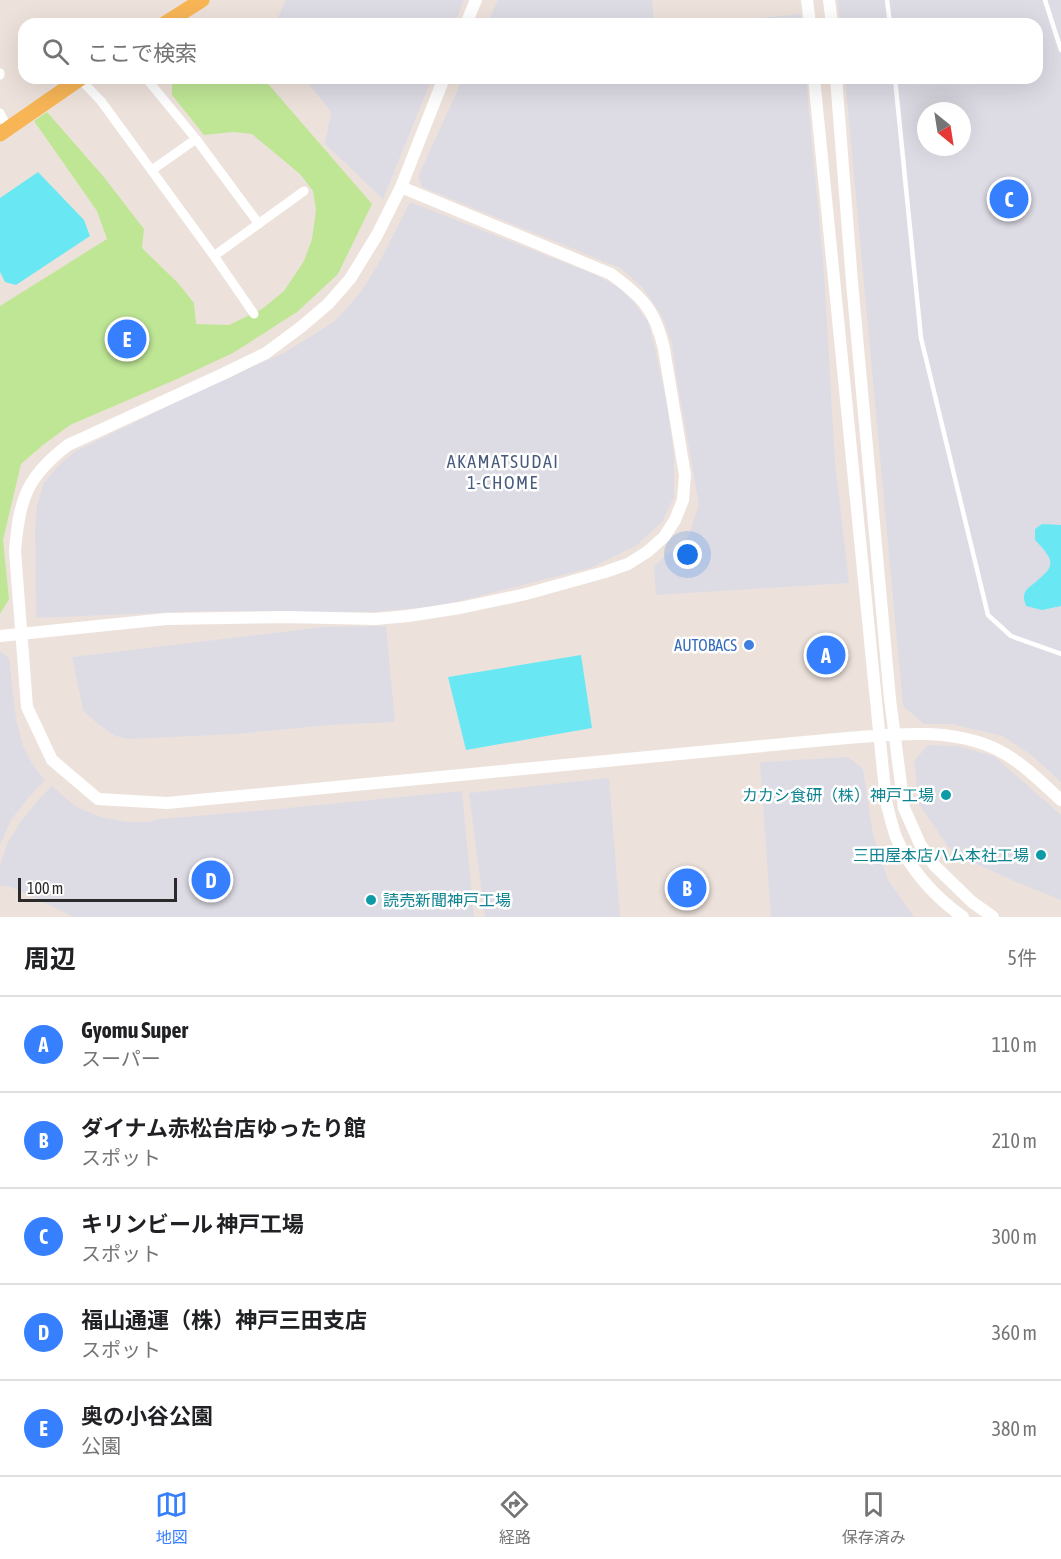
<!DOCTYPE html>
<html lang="ja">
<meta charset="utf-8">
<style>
:root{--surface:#fff;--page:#f2f2f2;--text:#202124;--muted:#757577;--line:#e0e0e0;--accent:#367fff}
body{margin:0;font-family:"Asap Condensed","Noto Sans JP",sans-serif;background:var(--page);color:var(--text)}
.compass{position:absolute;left:917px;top:102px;width:54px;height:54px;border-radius:50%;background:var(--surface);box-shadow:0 6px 24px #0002;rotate:150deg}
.scale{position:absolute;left:18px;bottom:15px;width:159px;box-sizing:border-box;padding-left:6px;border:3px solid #2a2a2a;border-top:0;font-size:16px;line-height:21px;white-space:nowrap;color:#2a2a2a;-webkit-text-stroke:4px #fff;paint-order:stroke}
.you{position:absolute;left:688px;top:555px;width:21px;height:21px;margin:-15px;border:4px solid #fff;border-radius:50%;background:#1a73e8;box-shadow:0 0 0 9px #1a73e833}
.badge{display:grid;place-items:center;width:39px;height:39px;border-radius:50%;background:var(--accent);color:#fff;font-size:20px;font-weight:700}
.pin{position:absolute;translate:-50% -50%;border:3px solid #fff;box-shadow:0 2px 6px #0006}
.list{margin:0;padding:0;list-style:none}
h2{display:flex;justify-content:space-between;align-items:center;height:78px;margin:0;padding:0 24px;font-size:26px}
h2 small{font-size:20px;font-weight:400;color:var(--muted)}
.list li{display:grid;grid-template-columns:39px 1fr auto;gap:18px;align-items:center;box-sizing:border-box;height:96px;padding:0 24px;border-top:2px solid var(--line)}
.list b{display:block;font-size:22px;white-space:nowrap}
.list p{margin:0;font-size:20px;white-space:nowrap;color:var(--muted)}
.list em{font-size:20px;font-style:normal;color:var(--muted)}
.icon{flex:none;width:33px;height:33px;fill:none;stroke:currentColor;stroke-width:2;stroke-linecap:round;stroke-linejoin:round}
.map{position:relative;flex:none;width:1061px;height:917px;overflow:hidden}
.search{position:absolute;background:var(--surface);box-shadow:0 6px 24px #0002;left:18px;right:18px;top:18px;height:66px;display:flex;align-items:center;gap:15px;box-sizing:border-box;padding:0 21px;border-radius:18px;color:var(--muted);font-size:22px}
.sheet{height:558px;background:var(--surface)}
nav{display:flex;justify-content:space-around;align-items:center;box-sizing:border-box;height:84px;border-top:2px solid var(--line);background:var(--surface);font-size:16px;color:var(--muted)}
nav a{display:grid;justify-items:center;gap:3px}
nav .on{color:var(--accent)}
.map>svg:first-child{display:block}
.industrial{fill:#dddce5;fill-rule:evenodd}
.green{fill:#bfe695}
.water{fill:#69e8f4}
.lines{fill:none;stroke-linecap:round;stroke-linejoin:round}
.service{stroke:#fff;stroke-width:4.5}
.minor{stroke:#fff;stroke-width:9}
.tertiary{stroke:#fff;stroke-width:12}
.primary{stroke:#f7b556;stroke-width:15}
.shop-dot{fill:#3f7fe0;stroke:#fff;stroke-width:2}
.culture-dot{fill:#0f9aa8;stroke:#fff;stroke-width:2}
.labels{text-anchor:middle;stroke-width:5;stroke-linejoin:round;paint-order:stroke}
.shop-label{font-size:16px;fill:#366cbe;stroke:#fff;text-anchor:end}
.culture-label{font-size:16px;fill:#0d838f;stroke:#fff;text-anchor:end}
.neighbourhood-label{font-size:18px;letter-spacing:1.5px;fill:#485b7d;stroke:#fff}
</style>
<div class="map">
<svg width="1061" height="917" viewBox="0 0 1061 917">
<rect width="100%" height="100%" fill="#ede2db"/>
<path class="industrial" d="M 286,0 L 464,0 L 454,24 L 275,24 Z
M 498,0 L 652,0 L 654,24 L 487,24 Z
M 838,0 L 1061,0 L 1061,782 L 1030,754 L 1002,736 L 951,724 L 924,724 L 903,706 L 845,78 L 1037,78 L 1037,24 L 840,24 ZM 926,111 L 962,111 L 962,147 L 926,147 Z
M 801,14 L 801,24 L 695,24 Z
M 304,78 L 432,78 L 383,199 L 325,144 L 331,112 Z
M 463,78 L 806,78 L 824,272 L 835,462 L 849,583 L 656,595 L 654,566 L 688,537 L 699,505 L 676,375 L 672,343 L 662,316 L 643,288 L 620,268 L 422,187 L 418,177 Z
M 410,202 L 596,275 L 618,287 L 633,301 L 648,322 L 654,344 L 666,399 L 674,454 L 674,497 L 662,522 L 636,546 L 590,568 L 439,606 L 372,612 L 205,611 L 36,618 L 35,531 L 37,505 L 44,483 L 56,468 L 74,452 L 220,381 L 284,353 L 335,321 L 361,292 L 381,259 Z
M 386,626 L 395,722 L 330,725 L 237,734 L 129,739 L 115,736 L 99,725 L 83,710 L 72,657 L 324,627 Z
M 0,651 L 9,658 L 16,719 L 23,746 L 33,765 L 45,780 L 28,798 L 11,820 L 0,845 Z
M 928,745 L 957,746 L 994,756 L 1061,815 L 1061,900 L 1016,882 L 957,855 L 948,847 L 919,804 L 914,761 Z
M 848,757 L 863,769 L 873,835 L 888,880 L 914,917 L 771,917 L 760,762 Z
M 609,778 L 620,917 L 485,917 L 469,793 Z
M 52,786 L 75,806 L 100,817 L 128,822 L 147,822 L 160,819 L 278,809 L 462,791 L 474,917 L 74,917 L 11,887 L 0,886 L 0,865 L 7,844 L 21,821 L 41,797 Z"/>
<path class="green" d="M 172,78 L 263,78 L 372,204 L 338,274 L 297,312 L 233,353 L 177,379 L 70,425 L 43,445 L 21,464 L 3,540 L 9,599 L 0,614 L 0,306 L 107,239 L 97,211 L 34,121 L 47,112 L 103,176 L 144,229 L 142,248 L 178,283 L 194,303 L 196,324 L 229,325 L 262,309 L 284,291 L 304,261 L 312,239 L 316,210 L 313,191 L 300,174 L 252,134 L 233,132 L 204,135 L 172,95 Z"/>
<path class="water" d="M 38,172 L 84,220 L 90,236 L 16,285 L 5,282 L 0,272 L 0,198 Z
M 1042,524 L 1061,525 L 1061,606 L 1042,610 L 1026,606 C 1026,604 1023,599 1024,597 C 1024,591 1028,588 1032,585 C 1055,566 1057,563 1035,540 L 1035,529 Z
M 581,655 L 592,728 L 466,750 L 448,677 Z"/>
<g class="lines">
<path class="service" d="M 887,0 L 890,24
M 1045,0 L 1061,50
M 895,78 L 921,338 L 988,615 L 1011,636 L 1061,654"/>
<path class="minor" d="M 0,73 L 0,75
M 146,78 L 196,139 L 259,224
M 80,79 L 101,101 L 214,256 L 254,314
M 0,113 L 8,128
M 152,170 L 196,139
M 214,256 L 304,191"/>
<path class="tertiary" d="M 807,0 L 810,24
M 829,0 L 832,24
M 466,24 L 476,0
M 444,78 L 401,187 L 377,235 L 350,279 L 328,304 L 301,327 L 266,353 L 223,374 L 68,445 C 26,477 19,500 15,551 L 27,707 L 52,760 L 98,799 L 167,803 L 836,739 C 889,735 946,726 996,749 C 1021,761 1041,782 1061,800
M 814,78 L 886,801 C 889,813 892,826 896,837 C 909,869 936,898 963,917
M 836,78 L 852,282 L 890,699 L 904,808 L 920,844 L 935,866 L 972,902 L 993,917
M 0,636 L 166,619 L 285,617 L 375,619 L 408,616 L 460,608 L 526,594 L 605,572 L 628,564 L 647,552 L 664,537 L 675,520 L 683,500 L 685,475 L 664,349 C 655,309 642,297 611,274 L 401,187"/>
<path class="primary" d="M 164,24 L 202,0
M 0,134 L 81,78"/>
</g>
<circle class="shop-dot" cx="749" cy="645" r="6"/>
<g class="culture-dot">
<circle cx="946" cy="795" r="6"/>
<circle cx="1041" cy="855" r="6"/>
<circle cx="371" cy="900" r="6"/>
</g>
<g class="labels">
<g class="shop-label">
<text x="737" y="651">AUTOBACS</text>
</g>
<g class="culture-label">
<text x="934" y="801">カカシ食研（株）神戸工場</text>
<text x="1029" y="861">三田屋本店ハム本社工場</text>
<text x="383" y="906" text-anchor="start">読売新聞神戸工場</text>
</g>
<g class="neighbourhood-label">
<text x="503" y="468">AKAMATSUDAI<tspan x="503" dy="21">1-CHOME</tspan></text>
</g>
</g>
</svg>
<svg class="compass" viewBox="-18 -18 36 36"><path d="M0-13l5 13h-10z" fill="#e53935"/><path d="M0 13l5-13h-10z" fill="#757577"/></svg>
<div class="scale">100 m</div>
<div class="you"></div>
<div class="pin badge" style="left:826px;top:655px">A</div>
<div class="pin badge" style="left:687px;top:888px">B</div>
<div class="pin badge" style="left:1009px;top:199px">C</div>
<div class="pin badge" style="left:211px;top:880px">D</div>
<div class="pin badge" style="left:127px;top:339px">E</div>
<div class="search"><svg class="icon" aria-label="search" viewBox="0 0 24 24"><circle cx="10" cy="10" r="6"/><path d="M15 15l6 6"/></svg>ここで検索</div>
</div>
<section class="sheet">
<h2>周辺<small>5件</small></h2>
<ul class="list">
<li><span class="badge">A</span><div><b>Gyomu Super</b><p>スーパー</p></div><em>110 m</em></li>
<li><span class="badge">B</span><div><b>ダイナム赤松台店ゆったり館</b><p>スポット</p></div><em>210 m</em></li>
<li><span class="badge">C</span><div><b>キリンビール 神戸工場</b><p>スポット</p></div><em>300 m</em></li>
<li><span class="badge">D</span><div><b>福山通運（株）神戸三田支店</b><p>スポット</p></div><em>360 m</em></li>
<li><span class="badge">E</span><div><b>奥の小谷公園</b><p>公園</p></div><em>380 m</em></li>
</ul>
</section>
<nav>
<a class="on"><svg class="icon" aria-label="map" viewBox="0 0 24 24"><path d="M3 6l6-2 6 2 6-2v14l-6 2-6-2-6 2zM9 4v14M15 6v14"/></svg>地図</a>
<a><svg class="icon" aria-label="directions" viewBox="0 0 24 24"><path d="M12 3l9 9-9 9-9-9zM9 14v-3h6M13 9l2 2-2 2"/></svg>経路</a>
<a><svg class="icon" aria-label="saved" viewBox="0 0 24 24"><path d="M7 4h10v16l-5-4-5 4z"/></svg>保存済み</a>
</nav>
